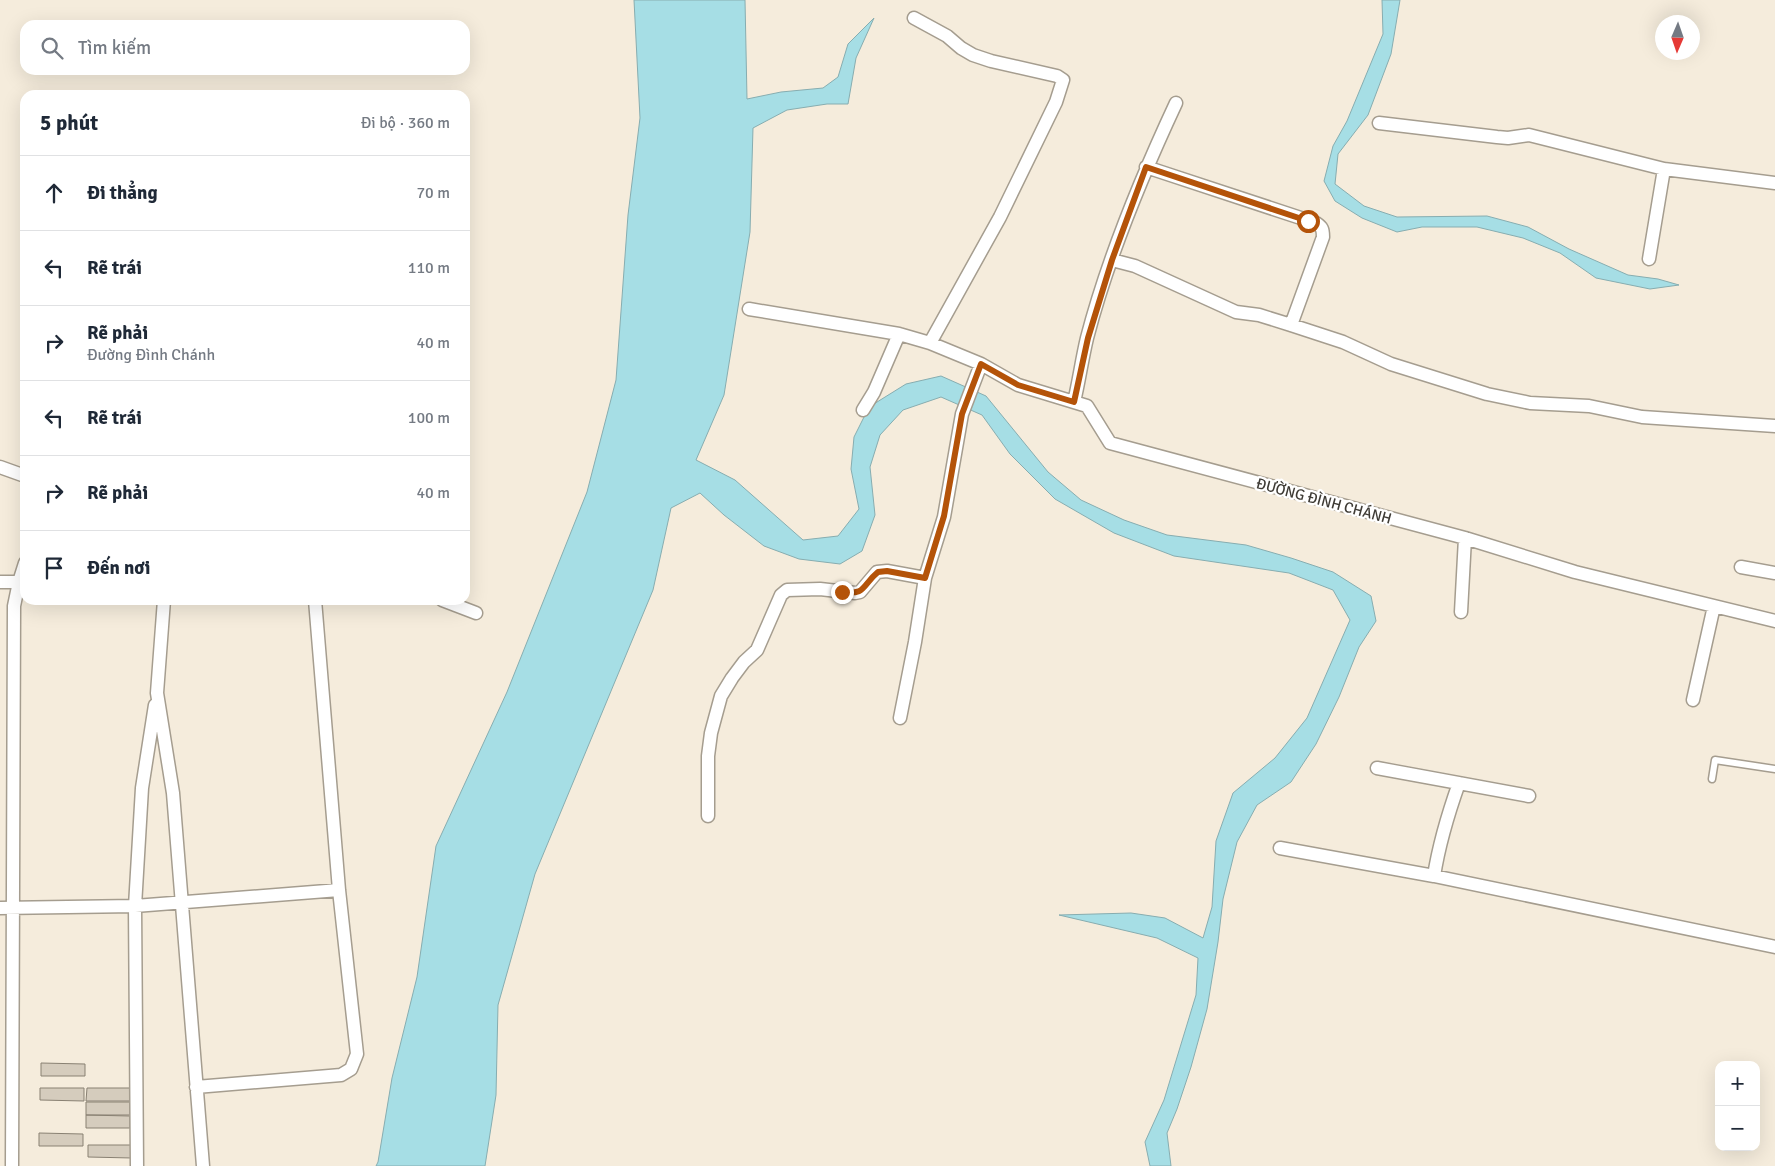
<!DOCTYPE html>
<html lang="vi">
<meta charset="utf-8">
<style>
:root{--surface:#fff;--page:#f6f6f7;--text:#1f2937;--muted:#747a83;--line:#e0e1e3}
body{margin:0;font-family:Signika,sans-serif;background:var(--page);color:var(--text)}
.controls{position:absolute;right:15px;bottom:15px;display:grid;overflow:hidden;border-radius:10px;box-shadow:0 5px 20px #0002}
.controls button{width:45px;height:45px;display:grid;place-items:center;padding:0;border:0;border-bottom:1px solid var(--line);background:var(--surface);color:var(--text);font:25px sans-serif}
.compass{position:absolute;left:1655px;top:15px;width:45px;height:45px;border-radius:50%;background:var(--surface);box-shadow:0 5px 20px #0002;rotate:182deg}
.stop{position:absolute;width:15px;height:15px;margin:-11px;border:4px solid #b45309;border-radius:50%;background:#fff}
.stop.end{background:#b45309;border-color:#fff;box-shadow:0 1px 5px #0008}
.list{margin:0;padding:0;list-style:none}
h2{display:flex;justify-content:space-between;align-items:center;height:65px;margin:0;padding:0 20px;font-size:21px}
h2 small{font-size:16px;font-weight:400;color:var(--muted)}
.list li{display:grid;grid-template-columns:32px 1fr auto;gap:15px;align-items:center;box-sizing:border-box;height:75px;padding:0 20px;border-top:1px solid var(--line)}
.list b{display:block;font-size:19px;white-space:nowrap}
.list p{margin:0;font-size:16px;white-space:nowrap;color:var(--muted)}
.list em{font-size:16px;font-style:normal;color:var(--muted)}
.icon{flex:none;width:28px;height:28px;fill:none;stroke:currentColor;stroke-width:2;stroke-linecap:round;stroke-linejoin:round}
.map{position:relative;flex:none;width:1775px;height:1166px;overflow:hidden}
.search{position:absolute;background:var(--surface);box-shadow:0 5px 20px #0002;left:20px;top:20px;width:450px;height:55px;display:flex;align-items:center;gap:12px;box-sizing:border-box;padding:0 18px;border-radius:15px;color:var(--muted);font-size:19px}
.panel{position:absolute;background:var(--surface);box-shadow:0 5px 20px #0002;left:20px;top:90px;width:450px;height:515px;border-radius:15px}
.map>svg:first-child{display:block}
.water{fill:#a6dee5;stroke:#87adb0}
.building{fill:#d5ccbd;stroke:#898173}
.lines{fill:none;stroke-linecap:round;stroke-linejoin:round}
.service-casing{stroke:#a59d8f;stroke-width:9}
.minor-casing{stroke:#a59d8f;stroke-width:15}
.service{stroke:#fff;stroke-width:6}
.minor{stroke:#fff;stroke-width:12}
.route{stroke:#b45309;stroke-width:6}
.labels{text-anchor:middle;stroke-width:4.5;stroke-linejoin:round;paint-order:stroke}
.street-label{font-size:15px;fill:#3e3b35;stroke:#fff}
</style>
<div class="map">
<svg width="1775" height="1166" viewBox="0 0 1775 1166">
<rect width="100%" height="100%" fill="#f5ecdc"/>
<path class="water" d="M 634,0 L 745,0 L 747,99 L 781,92 L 823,88 L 838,77 L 848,44 L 874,18 L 856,58 L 848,104 L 827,104 L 787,110 L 753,128 L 750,232 L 724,395 L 696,460 L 735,480 L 803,540 L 838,536 L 859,509 L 851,469 L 854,437 L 869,407 L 906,384 L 941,376 L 986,396 L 1048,472 L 1081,500 L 1124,520 L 1167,535 L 1246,545 L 1291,558 L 1333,572 L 1371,596 L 1376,621 L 1359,647 L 1339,697 L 1316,744 L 1291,782 L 1257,805 L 1237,842 L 1223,899 L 1218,942 L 1207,1009 L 1191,1067 L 1177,1109 L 1167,1133 L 1171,1166 L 1150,1166 L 1145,1142 L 1164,1100 L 1196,995 L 1198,958 L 1157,938 L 1059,915 L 1131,913 L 1165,918 L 1203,938 L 1212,907 L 1216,841 L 1233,793 L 1275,758 L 1307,718 L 1350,620 L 1333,590 L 1289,573 L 1174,556 L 1114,533 L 1055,499 L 1010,454 L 982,415 L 941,397 L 903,410 L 880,435 L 870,467 L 875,515 L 862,551 L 840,564 L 799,559 L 764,546 L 724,515 L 700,493 L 671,508 L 653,590 L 535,874 L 498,1005 L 496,1095 L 485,1166 L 376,1166 L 378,1162 L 392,1078 L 417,977 L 436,846 L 507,692 L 587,492 L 616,380 L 628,215 L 640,118 Z
M 1382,0 L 1400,0 L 1391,54 L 1368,115 L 1338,154 L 1335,184 L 1364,206 L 1397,217 L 1487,216 L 1528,227 L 1569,249 L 1628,275 L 1658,279 L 1679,285 L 1650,289 L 1596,278 L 1560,253 L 1523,238 L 1477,227 L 1422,227 L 1397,232 L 1362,218 L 1335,201 L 1324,181 L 1333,146 L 1347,121 L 1383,34 Z"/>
<path class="building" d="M 41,1063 L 85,1064 L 85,1076 L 41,1076 Z
M 40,1088 L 84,1088 L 84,1101 L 40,1100 Z
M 87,1088 L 130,1088 L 130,1101 L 86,1101 Z
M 86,1102 L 130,1102 L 130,1115 L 86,1115 Z
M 86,1115 L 130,1116 L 130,1128 L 86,1128 Z
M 39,1133 L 83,1134 L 83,1146 L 39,1146 Z
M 88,1145 L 132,1145 L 132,1158 L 88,1157 Z"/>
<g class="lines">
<g class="service-casing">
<path id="service" d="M 1712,779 L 1715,760 L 1775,769"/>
</g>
<g class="minor-casing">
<path id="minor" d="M 914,18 L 947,36 L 961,48 L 973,55 L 991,61 L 1057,76 L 1063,80 L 1056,102 L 1000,217 L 930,343
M 1379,123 L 1497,137 L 1508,138 L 1529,135 L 1664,169 L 1775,183
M 1146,167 L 1316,223 C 1322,227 1323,229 1323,237 L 1291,325
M 1649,259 L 1664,169
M 1112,260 L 1135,266 L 1236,312 L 1259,315 L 1291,325 L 1343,342 L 1391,364 L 1487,394 L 1530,403 L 1589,406 L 1642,417 L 1775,426
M 749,309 L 899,334 L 930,343 L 981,364 L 1018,385 L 1087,406 L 1110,443 L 1465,538 L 1575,572 L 1775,621
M 1074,402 C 1079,381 1082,359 1087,338 C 1108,257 1141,178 1176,103
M 863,410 L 874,392 L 899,334
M 0,467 L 25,476
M 1741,567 L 1775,573
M 0,582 L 19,582
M 164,600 L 157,693 L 173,793 L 203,1166
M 442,600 L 476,613
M 1461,612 L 1465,538
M 1693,700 L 1714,606
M 900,718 L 915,642 L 925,578 L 944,517 L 962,414 L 981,364
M 1377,768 L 1529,796
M 708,816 L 708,756 L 711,733 L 721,696 L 732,678 L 744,662 L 757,650 L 781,595 L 787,590 L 820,589 L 855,593 L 860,592 L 877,572 L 887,571 L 925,578
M 1280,848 L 1434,876 L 1775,947
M 1434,876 C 1439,844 1448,814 1459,783
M 0,908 L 135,906 L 339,890
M 196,1087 L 341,1075 L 351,1069 L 357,1054 L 339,890 L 315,600
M 12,1166 L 14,606 L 19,582 L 25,563
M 137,1166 L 135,906 L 142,788 L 155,705"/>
</g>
<use href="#service" class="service"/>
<use href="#minor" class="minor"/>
</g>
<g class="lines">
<path class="route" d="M 842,592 C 867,595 861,586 878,572 L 887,571 L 925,578 L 944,516 L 962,414 L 981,364 L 1018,385 L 1074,402 L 1088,338 L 1112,260 L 1146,167 L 1308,221"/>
</g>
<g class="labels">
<g class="street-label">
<text transform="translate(1324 501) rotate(15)" y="5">ĐƯỜNG ĐÌNH CHÁNH</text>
</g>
</g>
</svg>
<div class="controls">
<button>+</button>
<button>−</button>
</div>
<svg class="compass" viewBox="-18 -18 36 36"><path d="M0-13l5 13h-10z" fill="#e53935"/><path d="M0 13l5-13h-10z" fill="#747a83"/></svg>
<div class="stop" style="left:1308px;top:221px"></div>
<div class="stop end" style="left:842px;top:592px"></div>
<div class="search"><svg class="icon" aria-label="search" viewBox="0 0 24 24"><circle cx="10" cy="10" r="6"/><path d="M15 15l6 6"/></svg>Tìm kiếm</div>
<section class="panel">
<h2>5 phút<small>Đi bộ · 360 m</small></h2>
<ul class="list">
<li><svg class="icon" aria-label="ahead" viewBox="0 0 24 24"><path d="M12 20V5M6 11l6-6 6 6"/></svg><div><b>Đi thẳng</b></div><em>70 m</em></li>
<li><svg class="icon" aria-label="left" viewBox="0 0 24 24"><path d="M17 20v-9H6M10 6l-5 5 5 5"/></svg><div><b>Rẽ trái</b></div><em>110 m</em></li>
<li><svg class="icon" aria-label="right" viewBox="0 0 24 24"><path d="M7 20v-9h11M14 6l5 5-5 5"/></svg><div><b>Rẽ phải</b><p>Đường Đình Chánh</p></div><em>40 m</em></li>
<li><svg class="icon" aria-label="left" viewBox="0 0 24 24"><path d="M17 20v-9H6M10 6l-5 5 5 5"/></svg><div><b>Rẽ trái</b></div><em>100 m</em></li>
<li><svg class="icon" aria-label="right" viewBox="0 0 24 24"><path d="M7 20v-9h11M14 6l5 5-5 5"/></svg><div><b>Rẽ phải</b></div><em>40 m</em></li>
<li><svg class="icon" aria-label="arrive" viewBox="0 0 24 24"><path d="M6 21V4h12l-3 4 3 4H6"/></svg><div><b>Đến nơi</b></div></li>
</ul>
</section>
</div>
